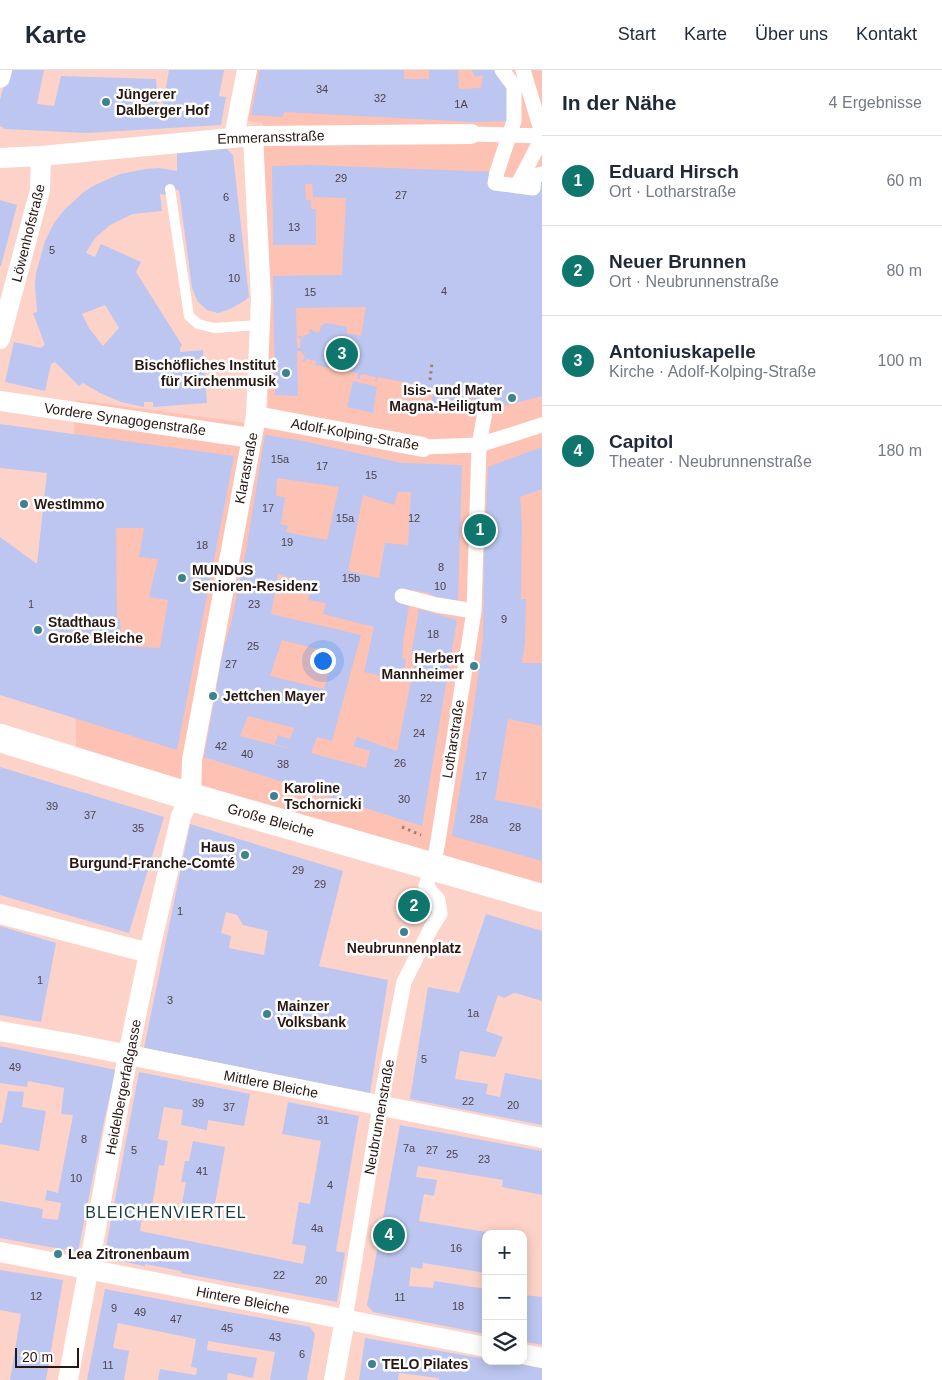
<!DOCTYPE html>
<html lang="de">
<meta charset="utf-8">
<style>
:root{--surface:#fff;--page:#f6f6f7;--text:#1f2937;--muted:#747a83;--line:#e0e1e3;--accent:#0f766e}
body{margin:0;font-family:Helvetica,sans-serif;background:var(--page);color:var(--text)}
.controls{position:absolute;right:15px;bottom:15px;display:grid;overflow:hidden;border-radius:10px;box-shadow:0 2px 12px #0003}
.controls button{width:45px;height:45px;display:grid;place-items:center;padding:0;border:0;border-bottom:1px solid var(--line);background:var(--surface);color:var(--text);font:25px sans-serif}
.scale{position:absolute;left:15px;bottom:12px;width:64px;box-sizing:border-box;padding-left:5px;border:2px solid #281712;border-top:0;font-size:14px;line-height:18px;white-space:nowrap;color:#281712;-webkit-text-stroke:4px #fff;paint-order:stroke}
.you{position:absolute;left:322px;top:590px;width:18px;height:18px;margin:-12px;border:4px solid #fff;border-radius:50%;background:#1a73e8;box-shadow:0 0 0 8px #1a73e833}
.badge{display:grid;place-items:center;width:32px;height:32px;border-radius:50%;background:var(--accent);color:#fff;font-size:16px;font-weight:700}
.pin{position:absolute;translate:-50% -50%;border:2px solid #fff;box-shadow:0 1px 5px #0006}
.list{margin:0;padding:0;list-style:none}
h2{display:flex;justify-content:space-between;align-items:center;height:65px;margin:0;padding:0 20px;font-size:21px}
h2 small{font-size:16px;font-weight:400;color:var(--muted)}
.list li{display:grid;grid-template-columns:32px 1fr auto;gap:15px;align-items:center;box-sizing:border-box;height:90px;padding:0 20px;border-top:1px solid var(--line)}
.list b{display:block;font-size:19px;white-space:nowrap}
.list p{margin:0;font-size:16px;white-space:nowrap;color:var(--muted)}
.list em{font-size:16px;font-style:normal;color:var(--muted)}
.icon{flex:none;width:28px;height:28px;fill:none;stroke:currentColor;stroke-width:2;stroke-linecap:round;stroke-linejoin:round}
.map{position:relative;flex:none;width:542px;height:1310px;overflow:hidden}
header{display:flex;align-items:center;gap:30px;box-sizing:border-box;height:70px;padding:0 25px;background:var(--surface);border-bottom:1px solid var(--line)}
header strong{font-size:24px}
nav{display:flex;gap:28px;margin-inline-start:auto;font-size:18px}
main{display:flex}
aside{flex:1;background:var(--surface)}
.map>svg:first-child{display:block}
.built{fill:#fdc2b4}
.water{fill:#45a3b7}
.building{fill:#bcc6f0;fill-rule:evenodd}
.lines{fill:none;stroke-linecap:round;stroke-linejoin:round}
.path{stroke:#9e7f77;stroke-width:3;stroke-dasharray:2.5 4;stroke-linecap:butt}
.service{stroke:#fff;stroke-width:10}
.pedestrian{stroke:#fff;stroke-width:15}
.minor{stroke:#fff;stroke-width:20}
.secondary{stroke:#fff;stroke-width:28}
.poi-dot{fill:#3e8291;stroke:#fff;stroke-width:2}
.labels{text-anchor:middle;stroke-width:5;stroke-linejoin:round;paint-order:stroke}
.number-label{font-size:11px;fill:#4d434a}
.poi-label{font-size:14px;font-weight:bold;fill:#281712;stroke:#fff;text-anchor:start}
.street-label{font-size:14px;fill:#281712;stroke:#fff}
.quarter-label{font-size:16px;letter-spacing:1px;fill:#1a3b42;stroke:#fff}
</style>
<header>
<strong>Karte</strong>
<nav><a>Start</a><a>Karte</a><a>Über uns</a><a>Kontakt</a></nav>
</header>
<main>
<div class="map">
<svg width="542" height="1310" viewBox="0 0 542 1310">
<rect width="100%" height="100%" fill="#fdd3c9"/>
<path class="built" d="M 252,0 L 542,0 L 542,831 L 76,683 L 73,369 L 77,330 L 268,356 L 268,239 L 263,53 L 243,50 Z"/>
<path class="water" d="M 410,827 C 418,828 423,830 428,837 L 425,844 C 415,847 405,843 400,833 C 401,828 404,828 410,827 Z"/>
<path class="building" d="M 8,0 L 44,0 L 37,34 L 54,36 L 61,6 L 156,9 L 158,40 L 162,40 L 169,0 L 224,0 L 219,26 L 226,27 L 221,55 L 86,63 L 5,59 L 0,56 L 0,30 Z
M 260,0 L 404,0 L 404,9 L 429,9 L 429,0 L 458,0 L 459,19 L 481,18 L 483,5 L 475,7 L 472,0 L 502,0 L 514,16 L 514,51 L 474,52 L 284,42 L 283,47 L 251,45 Z
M 226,78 L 233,85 L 249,227 L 244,231 L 230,239 L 218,243 L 207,240 L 198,232 L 192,218 L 179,120 L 167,118 L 166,125 L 160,124 L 162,141 L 133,144 L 110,155 L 95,168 L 86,183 L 95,187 L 101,174 L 141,192 L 136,202 L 182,275 L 180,278 L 180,282 L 203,280 L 207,333 L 153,337 L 153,332 L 144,332 L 144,337 L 121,332 L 100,323 L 83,313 L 79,316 L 55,292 L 51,294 L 45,321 L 5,312 L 14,272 L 41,278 L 45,275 L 33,243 L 37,242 L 35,215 L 36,203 L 45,171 L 54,153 L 65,139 L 85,121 L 97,114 L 120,104 L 146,99 L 159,98 L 177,101 L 177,82 ZM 105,235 L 119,258 L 103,276 L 89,258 L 82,244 Z
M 311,95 L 497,102 L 495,113 L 542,104 L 542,326 L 504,336 L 505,333 L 466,328 L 464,341 L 431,336 L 434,318 L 378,307 L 377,312 L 375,311 L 376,307 L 361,304 L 360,309 L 357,308 L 358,303 L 340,300 L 341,293 L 333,292 L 333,294 L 330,293 L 329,298 L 315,295 L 316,291 L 307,289 L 304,292 L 302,291 L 305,287 L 300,281 L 297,281 L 298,326 L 275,325 L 273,206 L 342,205 L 346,128 L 313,127 L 312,114 L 305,114 L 306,130 L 311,130 L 311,139 L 316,139 L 316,175 L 273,175 L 272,96 ZM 366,237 L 361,266 L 347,263 L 347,257 L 326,253 L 321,256 L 319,263 L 313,261 L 311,259 L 309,260 L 310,263 L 302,267 L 299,265 L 298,267 L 301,269 L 300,278 L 297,278 L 296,238 Z
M 0,130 L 17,135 L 1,196 L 0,196 Z
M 353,311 L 377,317 L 373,343 L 347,337 Z
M 0,354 L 234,386 L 177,680 L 0,625 L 0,467 L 37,494 L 47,403 L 0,398 ZM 116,458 L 144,458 L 139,487 L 158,489 L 149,527 L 168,530 L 160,578 L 122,576 L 120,549 L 117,549 Z
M 265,365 L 303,371 L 402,393 L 462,395 L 458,531 L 440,531 L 429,523 L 404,519 L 401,532 L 409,536 L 404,566 L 402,588 L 406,589 L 402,610 L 364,602 L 374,557 L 323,544 L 326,533 L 308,530 L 312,514 L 278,504 L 271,544 L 361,565 L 332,671 L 317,667 L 311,683 L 366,698 L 370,681 L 353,676 L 357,667 L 397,681 L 416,586 L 411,585 L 419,539 L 457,550 L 422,756 L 204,687 L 223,581 L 231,554 L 247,475 ZM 277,408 L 339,417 L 327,470 L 286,462 L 288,456 L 281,454 L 285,427 L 276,426 ZM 398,422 L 411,422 L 408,475 L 385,473 L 379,508 L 348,501 L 363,425 L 394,435 ZM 282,570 L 334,583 L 324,619 L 270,606 ZM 248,646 L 294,658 L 290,669 L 278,665 L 275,674 L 294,680 L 240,666 Z
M 542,377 L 542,419 L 520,427 L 522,453 L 521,529 L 526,529 L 525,571 L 522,593 L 542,593 L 542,656 L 508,649 L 495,730 L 542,739 L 542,791 L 452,766 L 473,643 L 483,570 L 484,489 L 488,397 Z
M 0,697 L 164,747 L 129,863 L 0,825 Z
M 190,754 L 343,801 L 319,896 L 388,910 L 370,1023 L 144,978 ZM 226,842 L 237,845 L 243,855 L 268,861 L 264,885 L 229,878 L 231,866 L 221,863 Z
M 486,844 L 542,861 L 542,931 L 519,924 L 514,923 L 504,928 L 498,925 L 486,961 L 503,967 L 495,987 L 460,981 L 455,1009 L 488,1014 L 486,1024 L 500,1027 L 505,1003 L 542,1010 L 542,1055 L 410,1029 L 428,917 L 459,923 Z
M 0,856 L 56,873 L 41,952 L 0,945 Z
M 0,976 L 116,1000 L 104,1051 L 78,1182 L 0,1168 L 0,1131 L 43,1139 L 42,1148 L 58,1150 L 61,1133 L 45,1130 L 47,1120 L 58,1123 L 73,1045 L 61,1044 L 64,1018 L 28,1011 L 27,1017 L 0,1013 Z
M 139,1002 L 250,1024 L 244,1056 L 208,1050 L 207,1060 L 181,1055 L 183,1040 L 164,1037 L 158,1069 L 168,1071 L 164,1096 L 159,1095 L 150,1148 L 142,1146 L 140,1161 L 303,1194 L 306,1176 L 292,1174 L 299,1132 L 310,1134 L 321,1071 L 282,1064 L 288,1032 L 359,1046 L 336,1181 L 345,1183 L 337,1232 L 181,1203 L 181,1201 L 145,1194 L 145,1196 L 104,1188 Z
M 8,1021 L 24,1022 L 22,1037 L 46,1041 L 39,1081 L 0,1074 L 0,1053 L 2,1053 Z
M 400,1055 L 542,1081 L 542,1125 L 502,1117 L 503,1110 L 418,1096 L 416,1107 L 437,1110 L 434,1126 L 424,1124 L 419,1151 L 492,1163 L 486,1164 L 486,1203 L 423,1193 L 422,1199 L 411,1197 L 409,1216 L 433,1218 L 434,1211 L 486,1219 L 486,1264 L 373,1242 L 367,1235 Z
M 193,1071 L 225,1077 L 214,1139 L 182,1133 L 186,1112 L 181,1112 L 185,1091 L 189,1091 Z
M 0,1200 L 63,1210 L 46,1310 L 10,1310 L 21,1244 L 0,1240 Z
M 105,1219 L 310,1257 L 315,1264 L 307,1310 L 270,1310 L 275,1282 L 208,1271 L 207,1280 L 257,1288 L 253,1308 L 228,1303 L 227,1310 L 158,1310 L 160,1299 L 196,1305 L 197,1298 L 191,1297 L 196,1269 L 118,1253 L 113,1278 L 129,1281 L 124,1310 L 87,1310 Z
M 523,1225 L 542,1227 L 542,1275 L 523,1271 Z
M 365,1268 L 486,1289 L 486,1291 L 499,1291 L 542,1298 L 542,1310 L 439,1310 L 439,1308 L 399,1303 L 398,1310 L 359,1310 Z"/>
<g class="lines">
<path class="path" d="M 430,310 L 432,293
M 402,757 L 421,765"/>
<path class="service" d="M 170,119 L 189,246 L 198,254 L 214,258 L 260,255"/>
<path class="pedestrian" d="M 502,0 L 514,16 L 514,51 L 497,102 L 495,113 L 533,118 L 534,106 L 542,104
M 523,0 L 542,63
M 471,64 L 542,66
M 517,116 L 542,68
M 423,377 L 479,375 L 542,355
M 402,526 L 437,535 L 474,541
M 345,1249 L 380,1036 L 404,912 L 431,858 L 440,844 L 438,830 L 426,816 L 435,788 L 438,771 L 474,541 L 479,375 L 487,331"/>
<path class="minor" d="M 0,8 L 2,0
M 234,67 L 247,0
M 0,88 L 41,86 L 253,66 L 471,64
M 0,269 L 40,120 L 41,86
M 0,331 L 251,368
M 256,346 L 423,377
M 0,844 L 149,883
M 0,961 L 79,975 L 542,1068
M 0,1182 L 486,1277
M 523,1284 L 542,1288
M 68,1310 L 128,985 L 149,883 L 181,746 L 191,727 L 192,690 L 256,346 L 261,228 L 253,66
M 334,1310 L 345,1249"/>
<path class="secondary" d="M 0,668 L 191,727 L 542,828"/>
</g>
<g class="poi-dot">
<circle cx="106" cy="32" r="5"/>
<circle cx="286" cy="303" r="5"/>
<circle cx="512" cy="328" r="5"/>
<circle cx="24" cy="434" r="5"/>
<circle cx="182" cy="508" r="5"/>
<circle cx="38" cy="560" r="5"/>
<circle cx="474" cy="596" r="5"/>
<circle cx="213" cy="626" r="5"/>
<circle cx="274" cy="726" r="5"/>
<circle cx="245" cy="785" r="5"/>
<circle cx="404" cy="862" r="5"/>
<circle cx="267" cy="944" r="5"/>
<circle cx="58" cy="1184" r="5"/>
<circle cx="372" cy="1294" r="5"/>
</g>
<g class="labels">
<g class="number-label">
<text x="322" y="23">34</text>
<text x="380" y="32">32</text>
<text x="461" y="38">1A</text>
<text x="341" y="112">29</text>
<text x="401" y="129">27</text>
<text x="226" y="131">6</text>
<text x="294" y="161">13</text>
<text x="232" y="172">8</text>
<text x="52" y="184">5</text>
<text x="234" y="212">10</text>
<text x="444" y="225">4</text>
<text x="310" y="226">15</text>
<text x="280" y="393">15a</text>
<text x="322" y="400">17</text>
<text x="371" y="409">15</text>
<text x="268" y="442">17</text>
<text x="345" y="452">15a</text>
<text x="414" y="452">12</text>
<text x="287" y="476">19</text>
<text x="202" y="479">18</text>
<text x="441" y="501">8</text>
<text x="351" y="512">15b</text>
<text x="440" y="520">10</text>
<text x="31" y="538">1</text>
<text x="254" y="538">23</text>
<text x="504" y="553">9</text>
<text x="433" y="568">18</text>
<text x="253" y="580">25</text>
<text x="231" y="598">27</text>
<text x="426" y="632">22</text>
<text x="419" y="667">24</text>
<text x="221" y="680">42</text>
<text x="247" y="688">40</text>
<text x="400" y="697">26</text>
<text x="283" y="698">38</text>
<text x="481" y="710">17</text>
<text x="404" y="733">30</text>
<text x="52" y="740">39</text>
<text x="90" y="749">37</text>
<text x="479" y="753">28a</text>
<text x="515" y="761">28</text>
<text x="138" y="762">35</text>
<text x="298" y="804">29</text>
<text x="320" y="818">29</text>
<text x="180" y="845">1</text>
<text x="40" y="914">1</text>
<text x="170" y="934">3</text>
<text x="473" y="947">1a</text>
<text x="424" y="993">5</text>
<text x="15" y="1001">49</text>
<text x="468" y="1035">22</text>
<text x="198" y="1037">39</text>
<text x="513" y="1039">20</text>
<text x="229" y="1041">37</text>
<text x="323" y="1054">31</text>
<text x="84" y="1073">8</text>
<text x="409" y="1082">7a</text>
<text x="134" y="1084">5</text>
<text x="432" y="1084">27</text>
<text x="452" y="1088">25</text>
<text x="484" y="1093">23</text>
<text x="202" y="1105">41</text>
<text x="76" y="1112">10</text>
<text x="330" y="1119">4</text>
<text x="317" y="1162">4a</text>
<text x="456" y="1182">16</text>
<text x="279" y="1209">22</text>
<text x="321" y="1214">20</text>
<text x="36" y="1230">12</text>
<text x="400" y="1231">11</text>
<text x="458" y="1240">18</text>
<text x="114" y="1242">9</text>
<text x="140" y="1246">49</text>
<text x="176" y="1253">47</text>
<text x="227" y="1262">45</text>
<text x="275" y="1271">43</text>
<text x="302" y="1288">6</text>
<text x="108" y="1299">11</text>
</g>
<g class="poi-label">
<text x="116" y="29">Jüngerer<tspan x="116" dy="16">Dalberger Hof</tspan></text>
<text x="276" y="300" text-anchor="end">Bischöfliches Institut<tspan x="276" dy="16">für Kirchenmusik</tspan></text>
<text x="502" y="325" text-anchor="end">Isis- und Mater<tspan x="502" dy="16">Magna-Heiligtum</tspan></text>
<text x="34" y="439">WestImmo</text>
<text x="192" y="505">MUNDUS<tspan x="192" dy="16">Senioren-Residenz</tspan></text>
<text x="48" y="557">Stadthaus<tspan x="48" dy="16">Große Bleiche</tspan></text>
<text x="464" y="593" text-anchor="end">Herbert<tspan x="464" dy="16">Mannheimer</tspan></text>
<text x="223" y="631">Jettchen Mayer</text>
<text x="284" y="723">Karoline<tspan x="284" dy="16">Tschornicki</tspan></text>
<text x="235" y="782" text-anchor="end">Haus<tspan x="235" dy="16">Burgund-Franche-Comté</tspan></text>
<text x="404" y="883" text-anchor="middle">Neubrunnenplatz</text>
<text x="277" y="941">Mainzer<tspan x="277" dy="16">Volksbank</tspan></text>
<text x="68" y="1189">Lea Zitronenbaum</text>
<text x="382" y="1299">TELO Pilates</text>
</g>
<g class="street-label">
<text transform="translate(271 67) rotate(-2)" y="5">Emmeransstraße</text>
<text transform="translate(28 163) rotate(-76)" y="5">Löwenhofstraße</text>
<text transform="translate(125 349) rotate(8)" y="5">Vordere Synagogenstraße</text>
<text transform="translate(355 364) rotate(10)" y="5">Adolf-Kolping-Straße</text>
<text transform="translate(246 398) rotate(-79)" y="5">Klarastraße</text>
<text transform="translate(453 669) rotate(-81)" y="5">Lotharstraße</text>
<text transform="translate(271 750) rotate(16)" y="5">Große Bleiche</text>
<text transform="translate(271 1014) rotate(11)" y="5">Mittlere Bleiche</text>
<text transform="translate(123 1017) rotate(-79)" y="5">Heidelbergerfaßgasse</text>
<text transform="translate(379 1047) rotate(-80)" y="5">Neubrunnenstraße</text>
<text transform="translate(243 1230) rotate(11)" y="5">Hintere Bleiche</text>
</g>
<g class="quarter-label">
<text x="166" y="1148">BLEICHENVIERTEL</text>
</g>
</g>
</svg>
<div class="controls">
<button>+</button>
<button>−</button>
<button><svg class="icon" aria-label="layers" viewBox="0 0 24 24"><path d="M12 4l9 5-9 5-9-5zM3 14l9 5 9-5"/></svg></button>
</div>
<div class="scale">20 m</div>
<div class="you"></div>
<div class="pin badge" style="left:480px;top:460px">1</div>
<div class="pin badge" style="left:414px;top:836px">2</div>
<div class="pin badge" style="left:342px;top:284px">3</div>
<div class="pin badge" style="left:389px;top:1165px">4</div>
</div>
<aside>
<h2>In der Nähe<small>4 Ergebnisse</small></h2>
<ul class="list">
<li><span class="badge">1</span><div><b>Eduard Hirsch</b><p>Ort · Lotharstraße</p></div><em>60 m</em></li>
<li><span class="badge">2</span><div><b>Neuer Brunnen</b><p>Ort · Neubrunnenstraße</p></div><em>80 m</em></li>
<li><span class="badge">3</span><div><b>Antoniuskapelle</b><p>Kirche · Adolf-Kolping-Straße</p></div><em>100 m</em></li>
<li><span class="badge">4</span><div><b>Capitol</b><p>Theater · Neubrunnenstraße</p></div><em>180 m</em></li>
</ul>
</aside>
</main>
